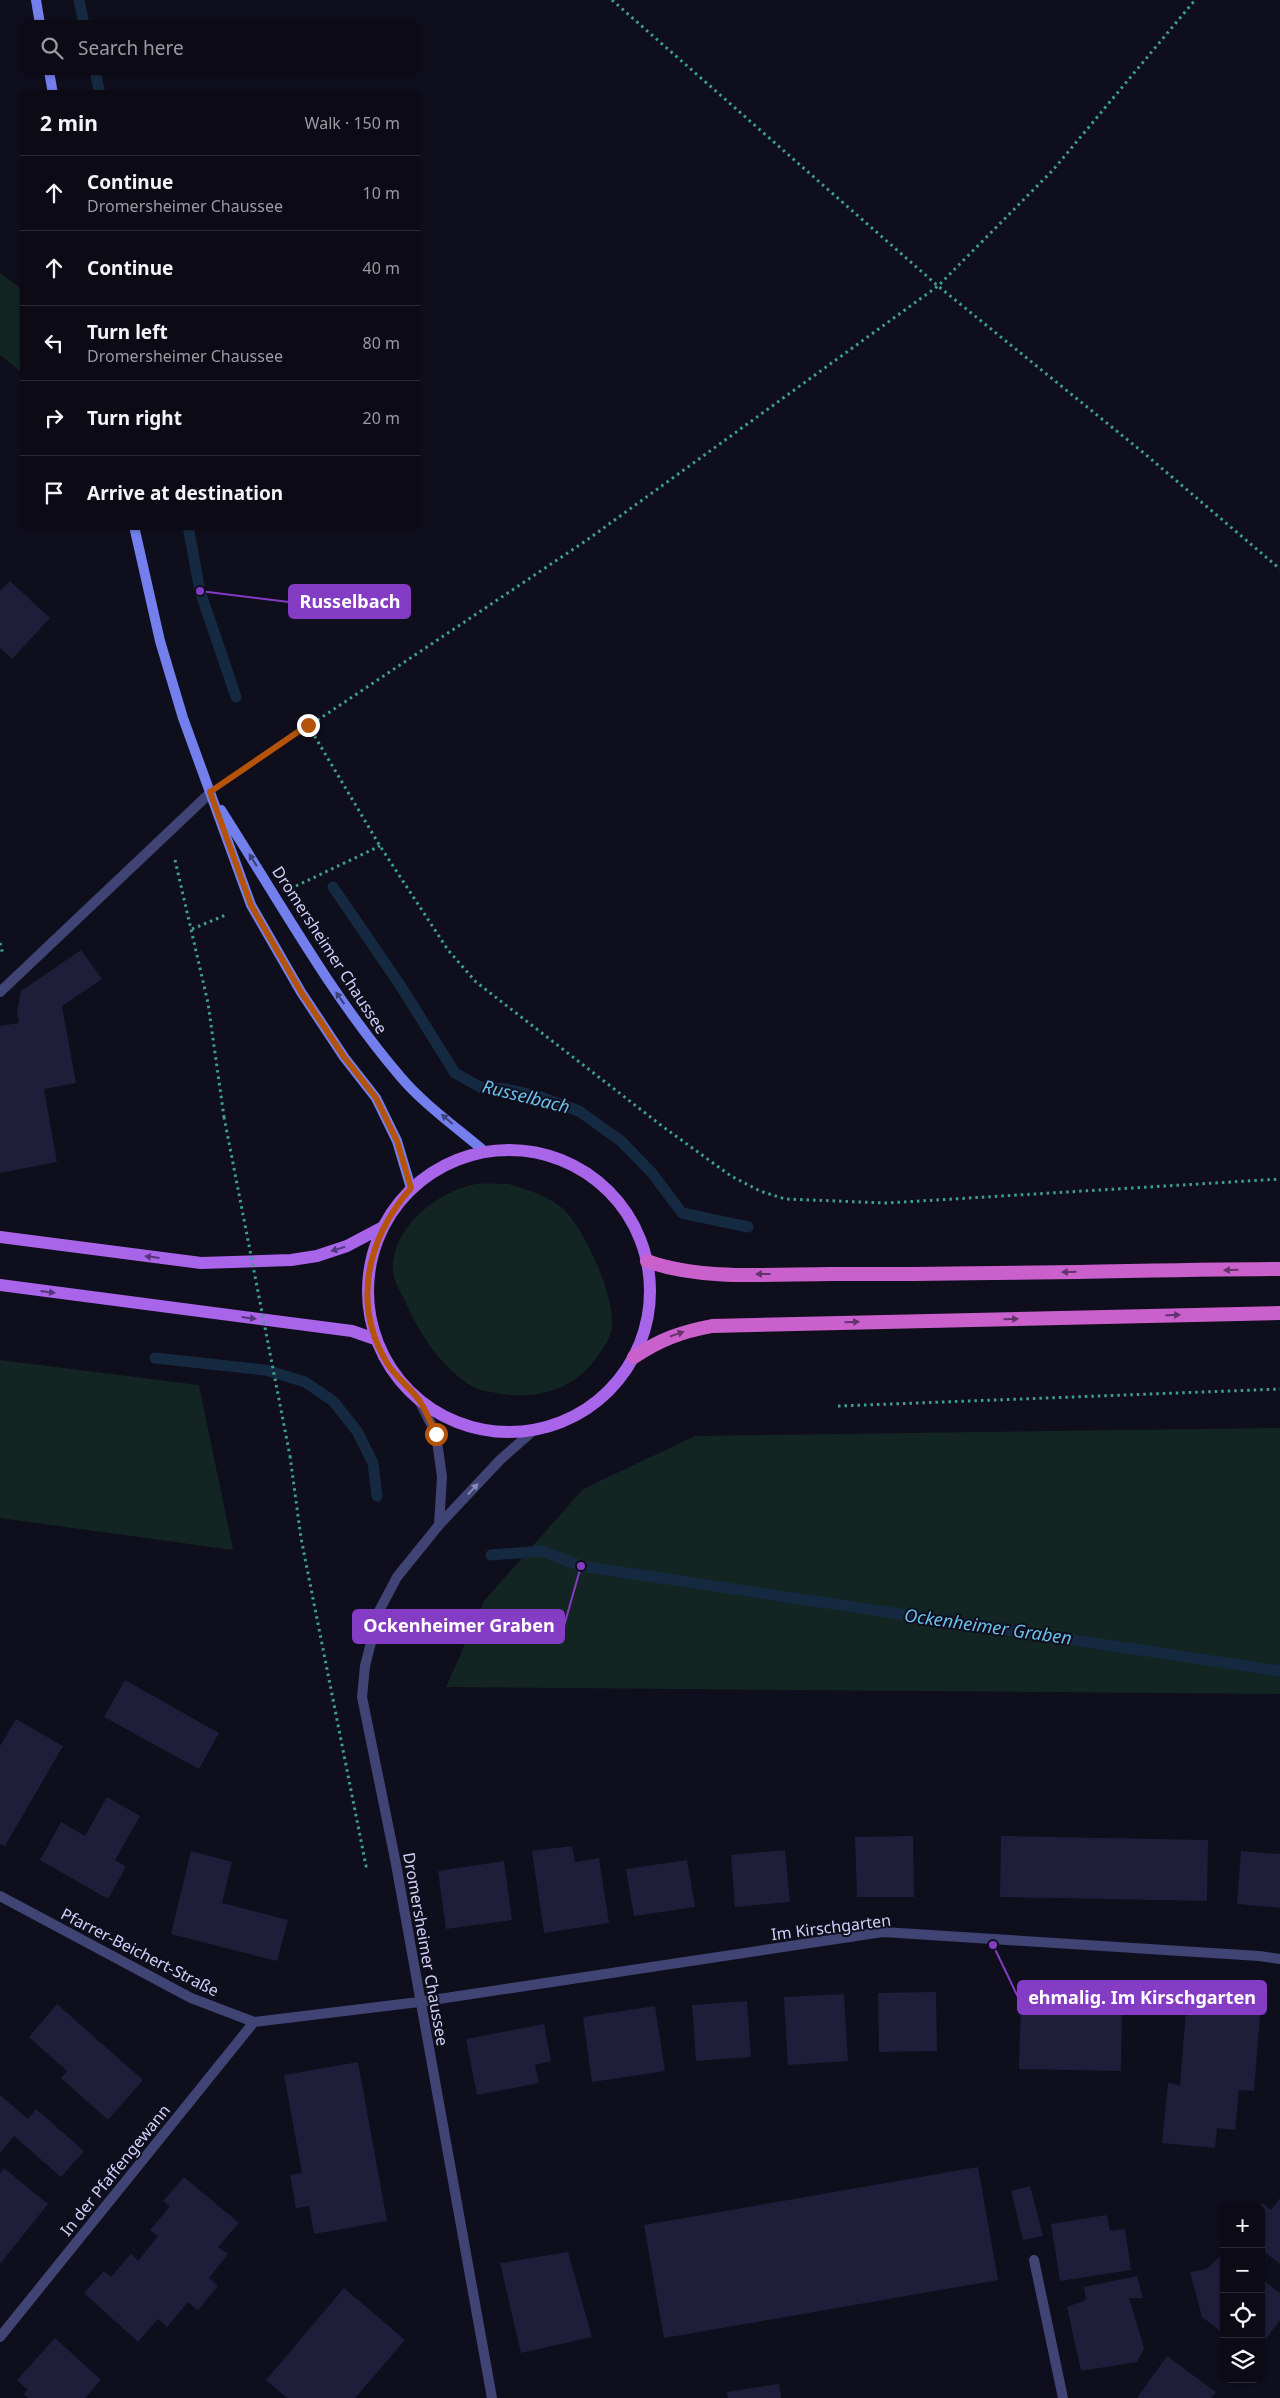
<!DOCTYPE html>
<meta charset="utf-8">
<style>
:root{--surface:#0b0a15;--page:#14131e;--text:#f1f3f6;--muted:#9a9aa0;--line:#2b2b34}
body{margin:0;font-family:"Noto Sans",sans-serif;background:var(--page);color:var(--text)}
.controls{position:absolute;right:15px;bottom:15px;display:grid;overflow:hidden;border-radius:10px;box-shadow:0 1px 4px #0004}
.controls button{width:45px;height:45px;display:grid;place-items:center;padding:0;border:0;border-bottom:1px solid var(--line);background:var(--surface);color:var(--text);font:25px sans-serif}
.stop{position:absolute;width:15px;height:15px;margin:-11px;border:4px solid #b45309;border-radius:50%;background:#fff}
.stop.end{background:#b45309;border-color:#fff;box-shadow:0 1px 5px #0008}
.list{margin:0;padding:0;list-style:none}
h2{display:flex;justify-content:space-between;align-items:center;height:65px;margin:0;padding:0 20px;font-size:21px}
h2 small{font-size:16px;font-weight:400;color:var(--muted)}
.list li{display:grid;grid-template-columns:32px 1fr auto;gap:15px;align-items:center;box-sizing:border-box;height:75px;padding:0 20px;border-top:1px solid var(--line)}
.list b{display:block;font-size:19px;white-space:nowrap}
.list p{margin:0;font-size:16px;white-space:nowrap;color:var(--muted)}
.list em{font-size:16px;font-style:normal;color:var(--muted)}
.icon{flex:none;width:28px;height:28px;fill:none;stroke:currentColor;stroke-width:2;stroke-linecap:round;stroke-linejoin:round}
.map{position:relative;flex:none;width:1280px;height:2398px;overflow:hidden}
.search{position:absolute;background:var(--surface);box-shadow:0 1px 4px #0004;left:20px;top:20px;width:400px;height:55px;display:flex;align-items:center;gap:12px;box-sizing:border-box;padding:0 18px;border-radius:10px;color:var(--muted);font-size:19px}
.panel{position:absolute;background:var(--surface);box-shadow:0 1px 4px #0004;left:20px;top:90px;width:400px;height:440px;border-radius:10px}
.map>svg:first-child{display:block}
.green{fill:#122522}
.lines{fill:none;stroke-linecap:round;stroke-linejoin:round}
.stream{stroke:#152a40;stroke-width:11}
.building{fill:#1f1d3a}
.path{stroke:#3da08e;stroke-width:3;stroke-dasharray:2.5 4;stroke-linecap:butt}
.service{stroke:#3f4475;stroke-width:10}
.minor{stroke:#3f4475;stroke-width:10}
.tertiary{stroke:#3f4475;stroke-width:10}
.secondary{stroke:#737fec;stroke-width:10}
.primary{stroke:#a965ea;stroke-width:12}
.trunk{stroke:#c960cc;stroke-width:14}
.path-bridge{stroke:#3da08e;stroke-width:3;stroke-dasharray:2.5 4;stroke-linecap:butt}
.oneway{fill:#3c417a}
.oneway2{fill:#543579}
.oneway3{fill:#63336b}
.oneway4{fill:#888ab7}
.route{stroke:#b45309;stroke-width:6}
.labels{text-anchor:middle;stroke-width:4;stroke-linejoin:round;paint-order:stroke}
.street-label{font-size:16px;fill:#d0d0f9;stroke:#0f0e1c}
.water-label{font-size:18px;font-style:italic;fill:#6bbfeb;stroke:#0f0e1c}
.leader{fill:none;stroke:#843cc5;stroke-width:2}
.callout-dot{fill:#843cc5;stroke:#0f0e1c;stroke-width:2}
.callout{fill:#843cc5;stroke:#843cc5;stroke-width:2}
.callout-label{font-size:18px;text-anchor:middle;font-weight:bold;fill:#fff}
</style>
<div class="map">
<svg width="1280" height="2398" viewBox="0 0 1280 2398">
<rect width="100%" height="100%" fill="#0f0e1c"/>
<path class="green" d="M 0,273 L 24,291 L 24,374 L 0,355 Z
M 509,1184 C 530,1191 554,1197 568,1214 C 588,1238 614,1295 612,1326 C 612,1339 595,1361 586,1370 C 560,1396 524,1399 491,1392 C 485,1391 478,1390 473,1387 C 443,1369 421,1337 407,1305 C 403,1296 393,1281 393,1271 C 391,1230 431,1197 467,1186 C 479,1182 496,1184 509,1184 Z
M 0,1360 L 199,1385 L 233,1550 L 0,1518 Z
M 1280,1428 L 1280,1694 L 446,1687 L 484,1601 L 583,1489 L 695,1436 Z"/>
<g class="lines">
<path class="stream" d="M 79,0 L 84,24
M 95,71 L 100,94
M 188,526 L 200,591 L 236,697
M 333,887 L 400,985 L 455,1073 L 480,1087 L 506,1089 L 538,1096 L 579,1111 L 621,1141 L 652,1173 L 682,1213 L 748,1227
M 155,1358 L 266,1370 L 305,1382 L 333,1401 L 357,1431 L 373,1463 L 377,1496
M 491,1555 L 542,1551 L 581,1566 L 1280,1671"/>
</g>
<path class="building" d="M 10,581 L 50,618 L 12,659 L 0,648 L 0,591 Z
M 81,950 L 102,979 L 62,1006 L 76,1083 L 44,1089 L 57,1162 L 0,1173 L 0,1026 L 19,1023 L 17,1011 L 21,991 Z
M 125,1680 L 219,1733 L 199,1769 L 104,1717 Z
M 16,1719 L 63,1746 L 5,1846 L 0,1844 L 0,1746 Z
M 107,1797 L 140,1816 L 115,1860 L 126,1867 L 108,1899 L 40,1860 L 61,1822 L 85,1836 Z
M 913,1836 L 914,1897 L 857,1897 L 855,1837 Z
M 1001,1836 L 1208,1840 L 1207,1901 L 1000,1897 Z
M 572,1846 L 575,1862 L 599,1858 L 609,1923 L 544,1933 L 532,1851 Z
M 785,1850 L 790,1902 L 735,1907 L 731,1855 Z
M 191,1851 L 232,1862 L 222,1903 L 288,1920 L 277,1961 L 171,1934 Z
M 1241,1851 L 1280,1854 L 1280,1908 L 1237,1904 Z
M 687,1860 L 695,1907 L 634,1916 L 626,1869 Z
M 504,1861 L 512,1920 L 446,1929 L 438,1871 Z
M 936,1992 L 937,2051 L 879,2052 L 878,1993 Z
M 844,1994 L 848,2061 L 788,2065 L 784,1997 Z
M 1187,1999 L 1261,2004 L 1254,2091 L 1239,2090 L 1235,2130 L 1217,2128 L 1215,2148 L 1162,2143 L 1168,2083 L 1180,2085 Z
M 747,2001 L 751,2057 L 696,2061 L 692,2005 Z
M 1021,2001 L 1122,2003 L 1121,2071 L 1019,2069 Z
M 57,2004 L 143,2080 L 108,2120 L 61,2078 L 67,2071 L 29,2037 Z
M 655,2006 L 665,2071 L 592,2082 L 583,2017 Z
M 544,2024 L 551,2061 L 535,2065 L 539,2083 L 477,2095 L 466,2039 Z
M 358,2062 L 387,2221 L 314,2234 L 309,2206 L 296,2208 L 290,2175 L 302,2173 L 284,2075 Z
M 0,2095 L 28,2119 L 36,2109 L 84,2151 L 61,2177 L 14,2136 L 0,2153 Z
M 978,2167 L 998,2280 L 664,2338 L 644,2225 Z
M 4,2168 L 48,2204 L 0,2264 L 0,2174 Z
M 184,2177 L 239,2223 L 218,2247 L 228,2254 L 209,2278 L 218,2286 L 198,2310 L 188,2302 L 167,2327 L 158,2319 L 138,2342 L 84,2293 L 104,2271 L 111,2277 L 131,2254 L 138,2261 L 158,2236 L 150,2230 L 170,2206 L 163,2201 Z
M 1030,2186 L 1043,2236 L 1023,2240 L 1011,2191 Z
M 1280,2198 L 1280,2264 L 1261,2249 L 1261,2207 L 1259,2207 L 1262,2203 L 1271,2210 Z
M 1107,2215 L 1110,2231 L 1125,2229 L 1131,2270 L 1060,2281 L 1051,2224 Z
M 568,2252 L 592,2337 L 521,2353 L 500,2263 Z
M 1224,2253 L 1224,2334 L 1202,2317 L 1190,2272 L 1207,2269 Z
M 1137,2276 L 1143,2298 L 1129,2298 L 1144,2348 L 1137,2362 L 1081,2371 L 1067,2307 L 1086,2300 L 1084,2287 Z
M 1261,2279 L 1280,2293 L 1280,2320 L 1261,2345 Z
M 344,2288 L 405,2340 L 355,2398 L 287,2398 L 266,2380 Z
M 55,2338 L 101,2380 L 85,2398 L 28,2398 L 24,2394 L 28,2390 L 17,2380 Z
M 1167,2356 L 1216,2392 L 1211,2398 L 1137,2398 Z
M 779,2384 L 781,2398 L 728,2398 L 727,2392 Z"/>
<g class="lines">
<path class="path" d="M 612,0 L 938,286 L 1145,454 L 1280,569
M 308,725 L 380,846 L 448,950 L 476,982 L 662,1126 L 731,1176 L 760,1191 L 785,1199 L 887,1203 L 1280,1179
M 231,778 L 587,540 L 938,286 L 1053,170 L 1195,0
M 175,860 L 208,1003 L 224,1117
M 296,886 L 380,846
M 192,929 L 228,914
M 0,943 L 3,955
M 838,1406 L 1280,1389
M 290,1456 L 301,1538 L 366,1866 L 371,1865"/>
<path class="service" d="M 0,992 L 210,793"/>
<path class="minor" d="M 0,1896 L 191,1998 L 254,2022 L 419,2002 L 883,1932 L 1259,1956 L 1280,1959
M 1034,2260 L 1063,2398
M 0,2337 L 254,2022"/>
<path class="tertiary" d="M 420,1402 L 436,1434 L 442,1477 L 439,1525
M 492,2398 L 396,1864 L 362,1697 L 365,1666 L 379,1611 L 397,1577 L 439,1525 L 500,1460 L 534,1430"/>
<path class="secondary" d="M 36,0 L 40,24
M 49,71 L 53,94
M 134,526 L 160,641 L 183,718 L 251,905 L 301,992 L 344,1057 L 376,1098 L 397,1141 L 411,1188
M 221,810 C 278,899 330,994 399,1075 C 422,1103 456,1127 484,1151"/>
<path class="primary" d="M368 1291a141 141 0 1 1 282 0a141 141 0 1 1-282 0Z
M 0,1237 L 201,1263 L 291,1260 L 317,1256 L 347,1246 L 381,1228
M 0,1285 L 352,1331 L 375,1339"/>
<path class="trunk" d="M 647,1261 C 701,1281 774,1274 831,1274 C 981,1275 1130,1270 1280,1269
M 634,1357 C 661,1339 681,1332 712,1326 L 1280,1313"/>
<path class="path-bridge" d="M 224,1117 L 290,1456"/>
</g>
<defs><path id="oneway-solid" d="M-6-.8H1V-3.2L6.5 0L1 3.2V.8H-6Z" transform="scale(1.25)"/></defs>
<g class="oneway">
<use href="#oneway-solid" transform="translate(253 860) rotate(-122)"/>
<use href="#oneway-solid" transform="translate(340 998) rotate(-125)"/>
<use href="#oneway-solid" transform="translate(447 1119) rotate(-139)"/>
</g>
<g class="oneway2">
<use href="#oneway-solid" transform="translate(338 1249) rotate(162)"/>
<use href="#oneway-solid" transform="translate(152 1257) rotate(-173)"/>
<use href="#oneway-solid" transform="translate(48 1292) rotate(7)"/>
<use href="#oneway-solid" transform="translate(249 1318) rotate(7)"/>
</g>
<g class="oneway3">
<use href="#oneway-solid" transform="translate(1231 1270) rotate(179)"/>
<use href="#oneway-solid" transform="translate(1069 1272) rotate(179)"/>
<use href="#oneway-solid" transform="translate(763 1274) rotate(180)"/>
<use href="#oneway-solid" transform="translate(1173 1315) rotate(-1)"/>
<use href="#oneway-solid" transform="translate(1011 1319) rotate(-1)"/>
<use href="#oneway-solid" transform="translate(852 1322) rotate(-1)"/>
<use href="#oneway-solid" transform="translate(677 1334) rotate(-19)"/>
</g>
<use class="oneway4" href="#oneway-solid" transform="translate(473 1489) rotate(-47)"/>
<g class="lines">
<path class="route" d="M 308,725 L 210,792 L 251,905 L 301,992 L 344,1057 L 376,1098 L 397,1141 L 411,1188 C 368,1237 351,1303 387,1363 C 396,1378 413,1390 421,1403 C 427,1413 431,1424 436,1434"/>
</g>
<g class="labels">
<g class="street-label">
<text transform="translate(330 950) rotate(57)" y="6">Dromersheimer Chaussee</text>
<text transform="translate(831 1927) rotate(-7)" y="6">Im Kirschgarten</text>
<text transform="translate(426 1949) rotate(80)" y="6">Dromersheimer Chaussee</text>
<text transform="translate(140 1952) rotate(27)" y="6">Pfarrer-Beichert-Straße</text>
<text transform="translate(115 2170) rotate(-51)" y="6">In der Pfaffengewann</text>
</g>
<g class="water-label">
<text transform="translate(526 1097) rotate(14)" y="6">Russelbach</text>
<text transform="translate(988 1627) rotate(8)" y="6">Ockenheimer Graben</text>
</g>
</g>
<path class="leader" d="M200 591L289 602M581 1566L564 1626M993 1945L1018 1997"/>
<g class="callout-dot">
<circle cx="200" cy="591" r="5"/>
<circle cx="581" cy="1566" r="5"/>
<circle cx="993" cy="1945" r="5"/>
</g>
<g class="callout">
<rect x="289" y="585" width="121" height="33" rx="5"/>
<rect x="353" y="1610" width="211" height="33" rx="5"/>
<rect x="1018" y="1981" width="248" height="33" rx="5"/>
</g>
<g class="callout-label">
<text x="350" y="608">Russelbach</text>
<text x="459" y="1632">Ockenheimer Graben</text>
<text x="1142" y="2004">ehmalig. Im Kirschgarten</text>
</g>
</svg>
<div class="controls">
<button>+</button>
<button>−</button>
<button><svg class="icon" aria-label="locate" viewBox="0 0 24 24"><circle cx="12" cy="12" r="6"/><path d="M12 2v4M12 18v4M2 12h4M18 12h4"/></svg></button>
<button><svg class="icon" aria-label="layers" viewBox="0 0 24 24"><path d="M12 4l9 5-9 5-9-5zM3 14l9 5 9-5"/></svg></button>
</div>
<div class="stop" style="left:436px;top:1434px"></div>
<div class="stop end" style="left:308px;top:725px"></div>
<div class="search"><svg class="icon" aria-label="search" viewBox="0 0 24 24"><circle cx="10" cy="10" r="6"/><path d="M15 15l6 6"/></svg>Search here</div>
<section class="panel">
<h2>2 min<small>Walk · 150 m</small></h2>
<ul class="list">
<li><svg class="icon" aria-label="ahead" viewBox="0 0 24 24"><path d="M12 20V5M6 11l6-6 6 6"/></svg><div><b>Continue</b><p>Dromersheimer Chaussee</p></div><em>10 m</em></li>
<li><svg class="icon" aria-label="ahead" viewBox="0 0 24 24"><path d="M12 20V5M6 11l6-6 6 6"/></svg><div><b>Continue</b></div><em>40 m</em></li>
<li><svg class="icon" aria-label="left" viewBox="0 0 24 24"><path d="M17 20v-9H6M10 6l-5 5 5 5"/></svg><div><b>Turn left</b><p>Dromersheimer Chaussee</p></div><em>80 m</em></li>
<li><svg class="icon" aria-label="right" viewBox="0 0 24 24"><path d="M7 20v-9h11M14 6l5 5-5 5"/></svg><div><b>Turn right</b></div><em>20 m</em></li>
<li><svg class="icon" aria-label="arrive" viewBox="0 0 24 24"><path d="M6 21V4h12l-3 4 3 4H6"/></svg><div><b>Arrive at destination</b></div></li>
</ul>
</section>
</div>
